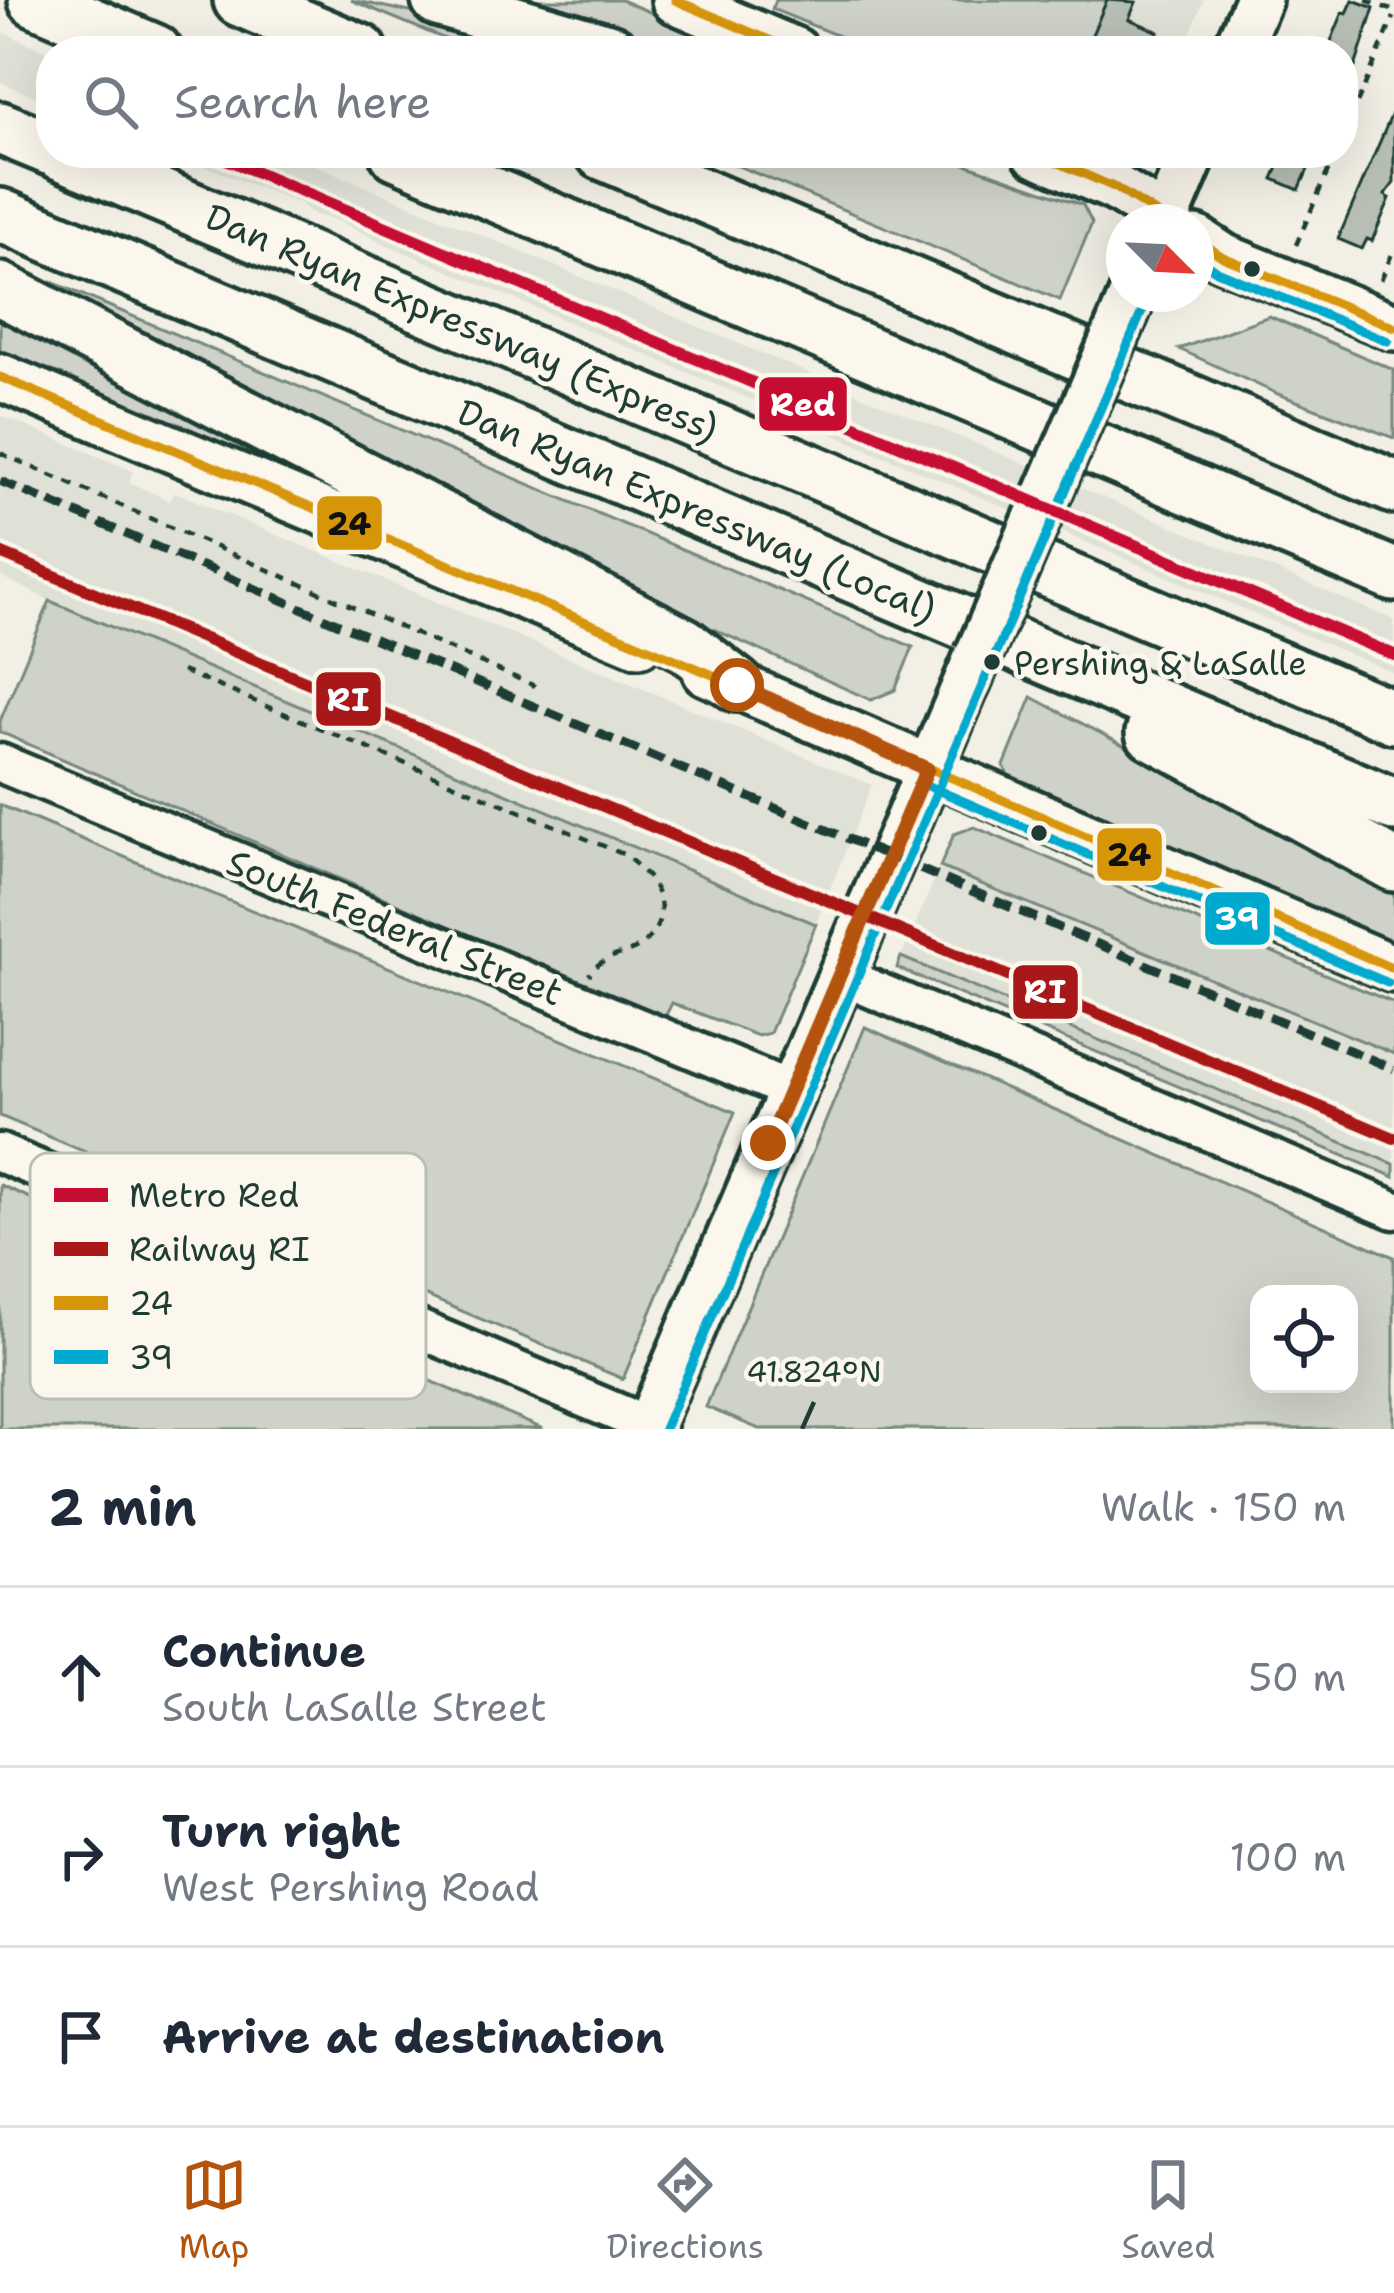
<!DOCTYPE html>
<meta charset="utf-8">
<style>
:root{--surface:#fff;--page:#f6f6f7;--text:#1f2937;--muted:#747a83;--line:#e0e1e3;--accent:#b45309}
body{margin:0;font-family:"Shantell Sans",sans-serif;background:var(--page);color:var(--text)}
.controls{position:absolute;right:36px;bottom:36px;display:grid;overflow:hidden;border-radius:24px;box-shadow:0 12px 48px #0002}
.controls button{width:108px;height:108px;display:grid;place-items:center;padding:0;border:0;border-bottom:3px solid var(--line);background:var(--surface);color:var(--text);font:60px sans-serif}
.compass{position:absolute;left:1106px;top:204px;width:108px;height:108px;border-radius:50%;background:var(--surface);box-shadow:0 12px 48px #0002;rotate:114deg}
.stop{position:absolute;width:36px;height:36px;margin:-27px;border:9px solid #b45309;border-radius:50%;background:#fff}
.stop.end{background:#b45309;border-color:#fff;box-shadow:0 3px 12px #0008}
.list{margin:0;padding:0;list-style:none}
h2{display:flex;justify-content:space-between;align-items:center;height:156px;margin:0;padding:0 48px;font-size:51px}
h2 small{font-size:39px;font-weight:400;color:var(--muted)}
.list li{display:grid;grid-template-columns:78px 1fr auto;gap:36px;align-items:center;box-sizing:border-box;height:180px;padding:0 48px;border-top:3px solid var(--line)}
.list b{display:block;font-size:45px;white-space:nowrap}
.list p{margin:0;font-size:39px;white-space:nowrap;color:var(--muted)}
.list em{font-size:39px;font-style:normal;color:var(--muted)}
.icon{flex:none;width:66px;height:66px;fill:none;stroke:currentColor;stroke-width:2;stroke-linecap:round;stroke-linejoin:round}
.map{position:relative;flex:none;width:1394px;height:1429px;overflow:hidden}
.search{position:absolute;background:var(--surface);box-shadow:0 12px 48px #0002;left:36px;right:36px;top:36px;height:132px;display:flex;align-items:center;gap:30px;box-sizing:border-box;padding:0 42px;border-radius:48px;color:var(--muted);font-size:45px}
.sheet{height:696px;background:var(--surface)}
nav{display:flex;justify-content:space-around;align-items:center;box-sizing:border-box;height:168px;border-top:3px solid var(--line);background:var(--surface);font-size:33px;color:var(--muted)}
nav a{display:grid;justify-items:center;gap:6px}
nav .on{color:var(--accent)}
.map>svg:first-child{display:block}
.built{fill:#e0e1d6}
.green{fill:#cfd2c8;stroke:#77887e;stroke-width:3;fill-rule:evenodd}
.building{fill:#b7beb3;stroke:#1f3d34;stroke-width:3}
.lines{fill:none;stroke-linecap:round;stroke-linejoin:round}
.minor-casing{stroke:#1f3d34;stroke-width:45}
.major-casing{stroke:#1f3d34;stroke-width:54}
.highway-casing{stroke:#1f3d34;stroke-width:60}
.path{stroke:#1f3d34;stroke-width:4.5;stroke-dasharray:9 9;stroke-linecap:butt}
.minor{stroke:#fbf7ec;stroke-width:36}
.major{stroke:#fbf7ec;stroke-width:45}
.highway{stroke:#fbf7ec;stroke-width:51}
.rail{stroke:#1f3d34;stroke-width:9;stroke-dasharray:18 9;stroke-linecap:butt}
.major-bridge-casing{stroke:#1f3d34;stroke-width:54;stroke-linecap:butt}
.major-bridge{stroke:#fbf7ec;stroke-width:45}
.bus-1-casing{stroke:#fbf7ec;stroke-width:18}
.bus-2-casing{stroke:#fbf7ec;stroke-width:18}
.bus-1{stroke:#d79608;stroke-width:9}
.bus-2{stroke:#00a9ce;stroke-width:9}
.rail-1-casing{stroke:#fbf7ec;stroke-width:21}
.rail-1{stroke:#a81818;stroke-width:12}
.metro-1-casing{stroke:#fbf7ec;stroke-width:21}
.metro-1{stroke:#c60c30;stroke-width:12}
.route{stroke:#b45309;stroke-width:15}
.ticks{fill:none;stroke:#1f3d34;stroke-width:4.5}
.bus-dot{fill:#1f3d34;stroke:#fbf7ec;stroke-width:4.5}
.labels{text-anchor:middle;stroke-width:9;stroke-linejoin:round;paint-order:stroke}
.bus-label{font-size:33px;fill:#1f3d34;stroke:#fbf7ec;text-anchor:start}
.street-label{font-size:36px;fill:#1f3d34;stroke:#fbf7ec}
.key{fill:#fbf7ec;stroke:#b9bfb5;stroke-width:3}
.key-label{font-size:33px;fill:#1f3d34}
.ticks-label{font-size:30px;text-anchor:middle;fill:#1f3d34;stroke:#fbf7ec;stroke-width:9;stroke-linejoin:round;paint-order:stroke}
.line-badge{stroke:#fbf7ec;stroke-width:4.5}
.badge-label{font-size:33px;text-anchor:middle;font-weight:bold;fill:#fff}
.pale-badge-label{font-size:33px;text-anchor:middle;font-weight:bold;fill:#111}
</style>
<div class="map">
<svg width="1394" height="1429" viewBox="0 0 1394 1429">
<rect width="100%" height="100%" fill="#f2f0e5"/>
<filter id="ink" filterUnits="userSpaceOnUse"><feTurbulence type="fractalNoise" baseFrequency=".00833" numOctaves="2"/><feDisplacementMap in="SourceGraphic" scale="24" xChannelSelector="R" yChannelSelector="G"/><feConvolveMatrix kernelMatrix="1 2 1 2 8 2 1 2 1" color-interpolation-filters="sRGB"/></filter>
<g filter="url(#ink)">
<path class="built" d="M 1107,0 L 1204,0 L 1183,51 L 1085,51 Z
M 0,31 L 51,53 L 51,103 L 0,82 Z
M 171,153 L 287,153 L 1394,620 L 1394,673 L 385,244 L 336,220 L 314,215 L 301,204 Z
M 0,415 L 133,471 L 129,482 L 170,501 L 175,492 L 872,785 L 816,924 L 756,898 L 0,721 L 50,601 L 0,576 Z
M 940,867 L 1394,1054 L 1394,1164 L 901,957 Z"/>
<path class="green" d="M 351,0 L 415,13 L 527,51 L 474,51 Z
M 501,0 L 621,0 L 743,51 L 682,51 Z
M 776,0 L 1107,0 L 1085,51 L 875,51 L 772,9 Z
M 707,153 L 934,153 L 1083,205 L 1092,223 L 1060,300 Z
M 52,282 L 913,647 L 895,690 L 871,700 L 624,589 L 47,295 Z
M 0,307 L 497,562 L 0,356 Z
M 1269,316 L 1394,370 L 1394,438 L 1278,394 L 1179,349 Z
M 50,601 L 816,924 L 770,1033 L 758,1036 L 672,1003 L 664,1019 L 0,732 L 0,721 Z
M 1032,697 L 1394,888 L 1394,945 L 1012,784 L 1004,766 Z
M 0,805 L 735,1112 L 623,1379 L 0,1116 Z
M 974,827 L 1394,1003 L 1394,1054 L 940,867 L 954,834 Z
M 901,957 L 1394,1164 L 1394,1177 L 897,968 Z
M 865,1027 L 1394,1257 L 1394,1429 L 759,1429 L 706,1407 ZM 1259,1294 L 1349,1294 L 1349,1384 L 1259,1384 Z
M 0,1185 L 100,1228 L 96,1239 L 543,1429 L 0,1429 Z"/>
<path class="building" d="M 1107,0 L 1136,2 L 1129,19 L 1159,32 L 1151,51 L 1085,51 Z
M 1353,0 L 1374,8 L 1355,67 L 1349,65 L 1343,80 L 1343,51 L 1327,51 L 1343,12 L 1347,13 Z
M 1394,109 L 1394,183 L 1385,195 L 1390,198 L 1372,241 L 1367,239 L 1362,249 L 1338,239 Z
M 1284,153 L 1315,153 L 1299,190 L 1273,179 Z"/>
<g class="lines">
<g class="minor-casing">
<path id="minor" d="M 0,763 L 790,1090
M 839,975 L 1394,1210
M 0,1153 L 657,1429"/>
</g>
<g class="major-casing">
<path id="major" d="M 675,0 L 795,51
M 1236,51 L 1258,0
M 1036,153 L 1116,188 L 1170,222
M 1164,222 L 1193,153
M 1196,239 L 1223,257 L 1394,327
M 1120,325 L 1133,294
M 0,377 L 639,644
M 706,672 L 1394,969
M 648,1429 L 978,656"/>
</g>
<g class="highway-casing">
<path id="highway" d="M 35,0 L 155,51
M 240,0 L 361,51
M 438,0 L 611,51
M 0,128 L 51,149
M 60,153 L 1394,717
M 396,153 L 1394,575
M 602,153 L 1394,487
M 0,215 L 1394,805
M 0,289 L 684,644 L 737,685
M 1152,733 L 1394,865"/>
</g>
<path class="path" d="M 1366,0 L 1394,11
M 1343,136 L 1394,17
M 1296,245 L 1336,153
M 1381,280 L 1394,249
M 0,453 L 535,686
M 182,671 L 623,854 C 652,875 679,909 645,942 C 629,958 606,950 589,975"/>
<use href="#minor" class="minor"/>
<use href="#major" class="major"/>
<use href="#highway" class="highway"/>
<path class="rail" d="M 0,481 L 1394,1069"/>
<g class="major-bridge-casing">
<path id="major-bridge" d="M 978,656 L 1120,325"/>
</g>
<use href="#major-bridge" class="major-bridge"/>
<g class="bus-1-casing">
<path id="bus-1" d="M 675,0 L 795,51
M 1036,153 L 1116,188 L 1170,222
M 1196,239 L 1223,257 L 1394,327
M 0,377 L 737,685 L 1394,969"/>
</g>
<g class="bus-2-casing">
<path id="bus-2" d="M 1196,257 L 1217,271 L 1388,341
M 921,783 L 1388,983
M 664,1429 L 1147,300"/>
</g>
<use href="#bus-1" class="bus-1"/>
<use href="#bus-2" class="bus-2"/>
<g class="rail-1-casing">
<path id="rail-1" d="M 0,553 L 1394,1138"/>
</g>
<use href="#rail-1" class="rail-1"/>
<g class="metro-1-casing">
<path id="metro-1" d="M 212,153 L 1394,655"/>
</g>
<use href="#metro-1" class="metro-1"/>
</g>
</g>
<g class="lines" filter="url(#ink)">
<path class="route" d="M 737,685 L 927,769 L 768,1143"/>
</g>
<path class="ticks" d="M 802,1429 L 814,1402"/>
<g class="bus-dot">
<circle cx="1252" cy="269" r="10"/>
<circle cx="992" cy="662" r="10"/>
<circle cx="1039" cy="833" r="10"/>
</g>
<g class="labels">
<g class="bus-label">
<text x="1014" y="675">Pershing &amp; LaSalle</text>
</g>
<g class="street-label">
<text transform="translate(462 322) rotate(23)" y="13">Dan Ryan Expressway (Express)</text>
<text transform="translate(697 510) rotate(23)" y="13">Dan Ryan Expressway (Local)</text>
<text transform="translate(395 927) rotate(22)" y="13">South Federal Street</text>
</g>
</g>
<rect x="30" y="1153" width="396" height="246" rx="18" class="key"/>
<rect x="54" y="1188" width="54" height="14" fill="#c60c30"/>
<rect x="54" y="1242" width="54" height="14" fill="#a81818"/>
<rect x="54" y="1296" width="54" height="14" fill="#d79608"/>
<rect x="54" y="1350" width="54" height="14" fill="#00a9ce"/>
<g class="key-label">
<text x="129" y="1207">Metro Red</text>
<text x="129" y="1261">Railway RI</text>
<text x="129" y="1315">24</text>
<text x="129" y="1369">39</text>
</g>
<g class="ticks-label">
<text x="814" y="1382">41.824°N</text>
</g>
<g class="line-badge">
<rect x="757" y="375" width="92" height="58" rx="12" fill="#c60c30"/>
<rect x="315" y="494" width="69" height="58" rx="12" fill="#d79608"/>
<rect x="314" y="670" width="69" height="58" rx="12" fill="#a81818"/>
<rect x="1095" y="826" width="69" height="57" rx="12" fill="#d79608"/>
<rect x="1203" y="890" width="69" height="57" rx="12" fill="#00a9ce"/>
<rect x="1011" y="963" width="69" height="58" rx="12" fill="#a81818"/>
</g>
<g class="badge-label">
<text x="803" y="416">Red</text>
<text x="348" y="711">RI</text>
<text x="1237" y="930">39</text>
<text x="1045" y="1003">RI</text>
</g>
<g class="pale-badge-label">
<text x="349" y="535">24</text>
<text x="1129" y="866">24</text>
</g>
</svg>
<div class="controls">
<button><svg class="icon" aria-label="locate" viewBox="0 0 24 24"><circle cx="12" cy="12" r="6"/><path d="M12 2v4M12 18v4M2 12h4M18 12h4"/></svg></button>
</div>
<svg class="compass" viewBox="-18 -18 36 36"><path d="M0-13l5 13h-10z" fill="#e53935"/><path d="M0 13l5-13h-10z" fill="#747a83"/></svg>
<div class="stop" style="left:737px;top:685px"></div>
<div class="stop end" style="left:768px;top:1143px"></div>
<div class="search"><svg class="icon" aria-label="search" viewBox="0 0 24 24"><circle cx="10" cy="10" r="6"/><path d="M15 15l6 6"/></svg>Search here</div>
</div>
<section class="sheet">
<h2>2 min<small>Walk · 150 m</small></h2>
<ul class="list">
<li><svg class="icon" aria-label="ahead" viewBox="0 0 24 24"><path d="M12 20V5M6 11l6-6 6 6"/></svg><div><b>Continue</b><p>South LaSalle Street</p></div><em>50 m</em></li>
<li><svg class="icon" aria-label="right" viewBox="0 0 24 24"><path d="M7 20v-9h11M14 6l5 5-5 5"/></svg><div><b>Turn right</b><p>West Pershing Road</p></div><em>100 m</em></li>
<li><svg class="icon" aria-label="arrive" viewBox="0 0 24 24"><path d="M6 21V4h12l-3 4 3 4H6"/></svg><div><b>Arrive at destination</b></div></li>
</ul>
</section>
<nav>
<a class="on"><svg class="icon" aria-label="map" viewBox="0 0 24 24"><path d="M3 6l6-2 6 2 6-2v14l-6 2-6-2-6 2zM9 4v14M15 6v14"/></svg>Map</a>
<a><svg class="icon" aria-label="directions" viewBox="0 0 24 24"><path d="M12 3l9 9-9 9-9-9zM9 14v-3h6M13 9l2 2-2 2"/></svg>Directions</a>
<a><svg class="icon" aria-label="saved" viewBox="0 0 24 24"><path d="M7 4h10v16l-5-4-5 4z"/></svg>Saved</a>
</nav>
